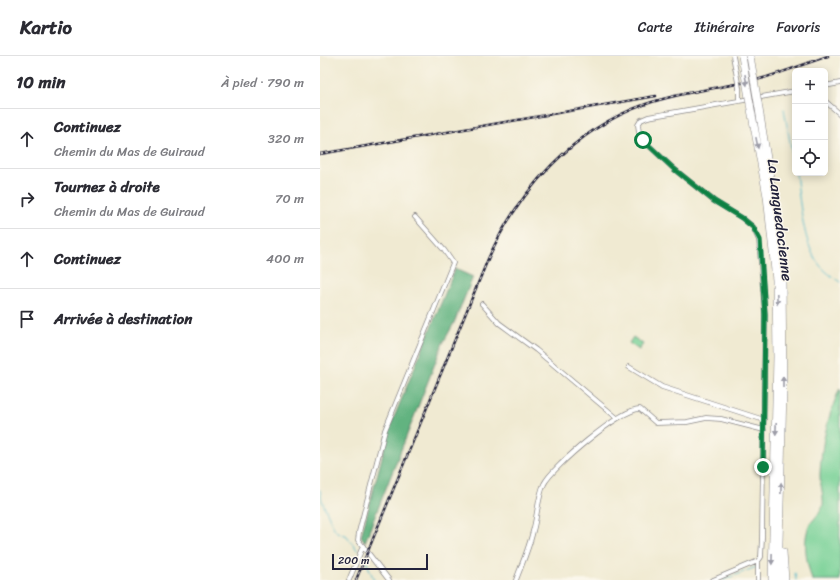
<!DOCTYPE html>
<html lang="fr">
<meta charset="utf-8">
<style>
:root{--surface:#fff;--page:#f7f7f7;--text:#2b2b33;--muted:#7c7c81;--line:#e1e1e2}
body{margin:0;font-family:Sriracha,sans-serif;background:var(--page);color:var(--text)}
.controls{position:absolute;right:12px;top:12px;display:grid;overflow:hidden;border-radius:6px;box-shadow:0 2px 10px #0003}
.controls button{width:36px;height:36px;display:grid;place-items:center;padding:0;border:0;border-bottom:1px solid var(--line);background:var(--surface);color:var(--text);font:20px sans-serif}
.scale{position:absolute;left:12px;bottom:10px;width:96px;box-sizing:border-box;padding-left:4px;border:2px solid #22223b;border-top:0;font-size:11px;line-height:14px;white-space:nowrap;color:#22223b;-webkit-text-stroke:3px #fbf7ec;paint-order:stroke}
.stop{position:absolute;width:12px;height:12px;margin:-9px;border:3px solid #0b8043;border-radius:50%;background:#fff}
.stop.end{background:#0b8043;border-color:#fff;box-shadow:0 1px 4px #0008}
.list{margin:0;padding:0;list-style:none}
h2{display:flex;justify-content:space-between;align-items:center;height:52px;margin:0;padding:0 16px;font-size:17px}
h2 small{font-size:13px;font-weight:400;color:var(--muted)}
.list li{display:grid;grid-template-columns:26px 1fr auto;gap:12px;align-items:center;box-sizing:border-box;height:60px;padding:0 16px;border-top:1px solid var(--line)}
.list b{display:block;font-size:15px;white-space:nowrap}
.list p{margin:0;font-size:13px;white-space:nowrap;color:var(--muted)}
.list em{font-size:13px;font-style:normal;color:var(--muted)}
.icon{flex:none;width:22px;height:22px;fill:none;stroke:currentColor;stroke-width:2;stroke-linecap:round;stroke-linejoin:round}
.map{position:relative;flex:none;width:520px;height:524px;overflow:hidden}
header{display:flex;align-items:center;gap:24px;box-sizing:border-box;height:56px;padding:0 20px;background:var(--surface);border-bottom:1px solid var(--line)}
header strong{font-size:19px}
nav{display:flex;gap:22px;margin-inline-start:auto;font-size:14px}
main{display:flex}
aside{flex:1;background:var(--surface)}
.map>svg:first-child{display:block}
.green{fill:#79d197;stroke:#4e7a69}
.forest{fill:#62b380;stroke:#426a5e}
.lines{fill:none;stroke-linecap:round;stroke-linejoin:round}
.stream{stroke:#4eb8cb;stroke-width:1}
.street-casing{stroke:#898686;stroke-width:5.5}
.highway-casing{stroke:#898686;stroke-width:8}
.street{stroke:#fff;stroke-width:4}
.highway{stroke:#fff;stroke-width:7}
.rail-casing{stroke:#22223b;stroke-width:2.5}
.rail{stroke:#fbf7ec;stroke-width:1;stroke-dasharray:3;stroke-linecap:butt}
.street-bridge-casing{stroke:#898686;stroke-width:5.5;stroke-linecap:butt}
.highway-bridge-casing{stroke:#898686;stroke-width:8;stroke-linecap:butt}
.street-bridge{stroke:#fff;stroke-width:4}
.highway-bridge{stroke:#fff;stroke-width:7}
.oneway{fill:#9c9ca7}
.route{stroke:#0b8043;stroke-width:5}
.labels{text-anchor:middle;stroke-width:3;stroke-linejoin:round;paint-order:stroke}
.street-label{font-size:15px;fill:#22223b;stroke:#fbf7ec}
</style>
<header>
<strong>Kartio</strong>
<nav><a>Carte</a><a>Itinéraire</a><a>Favoris</a></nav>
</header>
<main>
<aside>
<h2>10 min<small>À pied · 790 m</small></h2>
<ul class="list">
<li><svg class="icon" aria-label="ahead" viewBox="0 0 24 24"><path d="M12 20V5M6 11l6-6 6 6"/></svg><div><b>Continuez</b><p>Chemin du Mas de Guiraud</p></div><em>320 m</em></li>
<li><svg class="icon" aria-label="right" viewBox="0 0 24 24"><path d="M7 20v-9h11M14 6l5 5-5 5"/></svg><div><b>Tournez à droite</b><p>Chemin du Mas de Guiraud</p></div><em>70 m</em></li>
<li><svg class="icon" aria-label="ahead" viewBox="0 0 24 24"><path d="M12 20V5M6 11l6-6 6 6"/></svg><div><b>Continuez</b></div><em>400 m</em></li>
<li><svg class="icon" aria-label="arrive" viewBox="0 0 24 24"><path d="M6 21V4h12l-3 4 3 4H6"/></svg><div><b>Arrivée à destination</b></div></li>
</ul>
</aside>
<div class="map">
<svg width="520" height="524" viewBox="0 0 520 524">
<rect width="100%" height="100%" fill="#fbf7ec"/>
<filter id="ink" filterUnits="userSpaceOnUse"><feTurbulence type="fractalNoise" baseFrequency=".025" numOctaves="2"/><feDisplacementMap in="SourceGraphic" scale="8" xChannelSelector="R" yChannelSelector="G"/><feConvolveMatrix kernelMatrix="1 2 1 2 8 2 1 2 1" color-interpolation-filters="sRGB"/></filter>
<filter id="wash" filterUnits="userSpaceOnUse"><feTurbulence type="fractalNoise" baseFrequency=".012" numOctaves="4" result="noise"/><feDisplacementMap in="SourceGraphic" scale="16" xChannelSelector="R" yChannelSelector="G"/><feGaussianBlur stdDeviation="0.9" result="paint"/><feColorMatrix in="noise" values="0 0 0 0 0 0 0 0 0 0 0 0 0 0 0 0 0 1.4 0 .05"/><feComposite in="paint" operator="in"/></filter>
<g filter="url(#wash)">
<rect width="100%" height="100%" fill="#f0ead2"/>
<path class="green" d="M 313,281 L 323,288 L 319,294 L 309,287 Z
M 520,332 L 520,524 L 492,524 C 487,508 481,482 491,467 C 495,461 501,457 503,449 C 504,439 500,429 500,419 C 501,388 508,359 520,332 Z"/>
<path class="forest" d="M 135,213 L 153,221 L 134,267 L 123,287 L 45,486 L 41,480 L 70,371 Z"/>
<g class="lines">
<path class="stream" d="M 464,53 L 475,114
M 476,117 C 479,140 483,183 495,202 C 500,212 511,220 520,226
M 0,434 L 2,445 L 14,472 L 17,476 L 27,480 L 38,495
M 46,505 L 54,524
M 475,517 L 476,524
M 403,524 L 436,511"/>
</g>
</g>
<g filter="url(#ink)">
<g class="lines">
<g class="street-casing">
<path id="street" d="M 505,30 L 520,27
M 419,32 L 419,45
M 505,45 L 520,58
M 162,248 L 179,267 L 216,294 L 297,362
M 309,311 L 342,331 L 444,364
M 29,524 L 43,490
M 69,524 L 38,484 L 39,476 L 65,374 L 133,207 L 124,194 L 95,161
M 196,524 C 202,508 209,492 213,475 C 217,462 218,440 224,428 C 232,411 302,352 320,353 L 336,367 L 367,366 L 386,362 L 401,363 L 444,374
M 393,524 L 438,505
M 438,524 L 438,505 L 441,501 L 442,482 L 445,258 L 439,184 L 433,171 L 422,162 L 394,145 L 354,113 L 323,84 L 319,76 L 318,69 L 321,64 L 328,61 L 475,35"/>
</g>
<g class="highway-casing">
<path id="highway" d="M 438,47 L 456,158 L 462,223 L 463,334 L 458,524
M 430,48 L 447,140 L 456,224 L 457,301 L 452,524
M 463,496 L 465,524"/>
</g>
<use href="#street" class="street"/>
<use href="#highway" class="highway"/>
<g class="rail-casing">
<path id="rail" d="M 0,98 L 336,40
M 36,524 L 168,203 C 199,134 254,73 326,48 C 361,36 400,32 436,24 C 460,18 484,8 508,0"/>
</g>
<use href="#rail" class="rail"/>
<g class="street-bridge-casing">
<path id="street-bridge" d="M 413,0 L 419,32"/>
</g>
<g class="highway-bridge-casing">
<path id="highway-bridge" d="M 422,0 L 430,48
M 430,0 L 438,47"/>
</g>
<use href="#street-bridge" class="street-bridge"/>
<use href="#highway-bridge" class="highway-bridge"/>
</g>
<defs><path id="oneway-solid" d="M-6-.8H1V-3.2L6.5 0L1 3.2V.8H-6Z"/></defs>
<g class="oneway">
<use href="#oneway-solid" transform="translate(426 24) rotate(80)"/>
<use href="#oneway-solid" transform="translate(437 87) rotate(79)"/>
<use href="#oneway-solid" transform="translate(457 243) rotate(88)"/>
<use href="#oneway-solid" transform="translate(463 326) rotate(-90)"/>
<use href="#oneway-solid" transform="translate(456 373) rotate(92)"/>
<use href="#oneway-solid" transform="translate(461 432) rotate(-89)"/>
<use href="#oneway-solid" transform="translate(452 503) rotate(91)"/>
</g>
</g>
<g class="lines" filter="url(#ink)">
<path class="route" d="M 323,84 L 354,113 L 394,145 L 422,162 L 433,171 L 440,184 L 445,258 L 443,411"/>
</g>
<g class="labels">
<g class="street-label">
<text transform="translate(460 164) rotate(83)" y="5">La Languedocienne</text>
</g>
</g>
</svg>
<div class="controls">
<button>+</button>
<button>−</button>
<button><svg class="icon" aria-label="locate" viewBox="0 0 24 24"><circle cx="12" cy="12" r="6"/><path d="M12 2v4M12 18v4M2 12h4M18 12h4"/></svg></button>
</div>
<div class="scale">200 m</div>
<div class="stop" style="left:323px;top:84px"></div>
<div class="stop end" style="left:443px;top:411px"></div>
</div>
</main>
